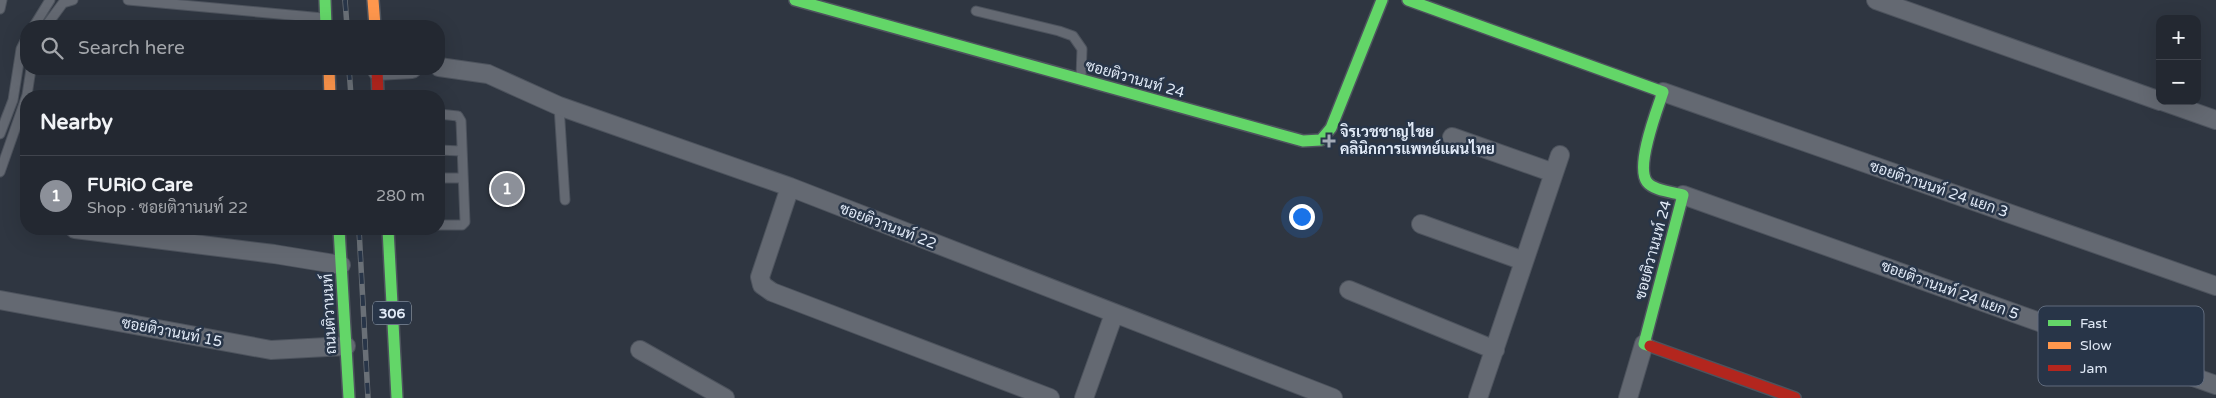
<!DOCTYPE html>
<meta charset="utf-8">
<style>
:root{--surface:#232831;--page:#2b3039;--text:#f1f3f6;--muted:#a3a6ab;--line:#40444d;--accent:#8c9099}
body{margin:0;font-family:"Varela Round",Sarabun,sans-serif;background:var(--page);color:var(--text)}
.controls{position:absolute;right:15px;top:15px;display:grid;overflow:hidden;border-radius:10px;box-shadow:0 5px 20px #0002}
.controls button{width:45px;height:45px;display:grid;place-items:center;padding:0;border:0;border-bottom:1px solid var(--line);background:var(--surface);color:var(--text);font:25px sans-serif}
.you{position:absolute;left:1301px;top:216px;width:18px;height:18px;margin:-12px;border:4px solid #fff;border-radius:50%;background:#1a73e8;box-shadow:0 0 0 8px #1a73e833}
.badge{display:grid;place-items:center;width:32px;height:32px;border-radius:50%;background:var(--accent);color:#fff;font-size:16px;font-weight:700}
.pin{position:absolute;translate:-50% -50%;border:2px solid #fff;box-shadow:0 1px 5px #0006}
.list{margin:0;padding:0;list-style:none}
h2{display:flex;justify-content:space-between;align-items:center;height:65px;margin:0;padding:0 20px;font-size:21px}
h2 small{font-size:16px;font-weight:400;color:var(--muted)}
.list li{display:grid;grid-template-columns:32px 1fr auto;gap:15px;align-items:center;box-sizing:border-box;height:80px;padding:0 20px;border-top:1px solid var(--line)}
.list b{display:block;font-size:19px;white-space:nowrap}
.list p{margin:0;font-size:16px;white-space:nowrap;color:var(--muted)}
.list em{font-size:16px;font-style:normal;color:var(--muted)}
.icon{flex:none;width:28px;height:28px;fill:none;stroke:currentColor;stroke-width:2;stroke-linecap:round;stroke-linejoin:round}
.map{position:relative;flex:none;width:2216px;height:398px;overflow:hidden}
.search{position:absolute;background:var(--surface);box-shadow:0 5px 20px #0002;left:20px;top:20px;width:425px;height:55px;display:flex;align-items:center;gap:12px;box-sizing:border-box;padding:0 18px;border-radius:20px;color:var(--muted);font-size:19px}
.panel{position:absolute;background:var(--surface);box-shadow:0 5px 20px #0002;left:20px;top:90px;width:425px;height:145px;border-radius:20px}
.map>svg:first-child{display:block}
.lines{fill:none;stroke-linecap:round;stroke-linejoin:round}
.lane-casing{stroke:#4d535d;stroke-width:11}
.street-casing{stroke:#4d535d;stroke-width:20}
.fast-casing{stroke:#4d535d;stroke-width:14}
.slow-casing{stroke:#4d535d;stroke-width:14}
.jam-casing{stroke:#4d535d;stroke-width:14}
.lane{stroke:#646972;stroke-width:9}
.street{stroke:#646972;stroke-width:18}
.fast{stroke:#63d668;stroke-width:11}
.slow{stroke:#ff974d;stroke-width:11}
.jam{stroke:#b3261e;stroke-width:11}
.rail-casing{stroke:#6a7077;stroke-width:5.5}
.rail{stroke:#283548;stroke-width:4;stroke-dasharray:11;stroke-linecap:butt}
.poi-dot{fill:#a3abb7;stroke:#283548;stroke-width:2}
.labels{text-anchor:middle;stroke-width:5;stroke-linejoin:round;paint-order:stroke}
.shield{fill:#283548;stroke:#aab4c2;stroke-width:1}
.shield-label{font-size:14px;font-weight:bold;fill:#e1eaf7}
.street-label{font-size:15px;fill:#e1eaf7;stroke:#283548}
.poi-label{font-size:15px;font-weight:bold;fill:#e1eaf7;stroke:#283548;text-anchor:start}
.key{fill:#283548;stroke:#606b7d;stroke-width:1}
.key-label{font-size:14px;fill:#e1eaf7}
</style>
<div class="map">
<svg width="2216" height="398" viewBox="0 0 2216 398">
<rect width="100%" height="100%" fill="#2f3641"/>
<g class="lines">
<g class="lane-casing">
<path id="lane" d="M 128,0 L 323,18
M 0,9 L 2,0
M 976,11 L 1059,31 L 1073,36 L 1082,49 L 1081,77
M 34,26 L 50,0
M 46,26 L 63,3 L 73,0
M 559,106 L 565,200
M 439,114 L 458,116 L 461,121 L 465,222 L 462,225 L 439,225
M 0,134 L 13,100 L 21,49 L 26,39
M 439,150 L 461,151
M 0,172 L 27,95 L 31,69
M 439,178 L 462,178"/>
</g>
<g class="street-casing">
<path id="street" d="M 1876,0 L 2160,101
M 439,67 L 488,74 L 559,106 L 790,187 L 1333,398
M 377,71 L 412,69
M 1663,92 L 2216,286
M 2162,101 L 2216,120
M 1452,137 L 1554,173
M 790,187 L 760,277 L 762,285 L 772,292 L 1050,398
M 1683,195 L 2216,385
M 1421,224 L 1524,261
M 75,229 L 274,254 L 341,265
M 1349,290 L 1495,350
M 0,300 L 271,350 L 346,346
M 640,350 L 725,398
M 1084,398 L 1114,314
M 1478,398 L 1560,155
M 1628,398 L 1644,344"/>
</g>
<g class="fast-casing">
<path id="fast" d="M 325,0 L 326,26
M 795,0 L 1303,141 L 1321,140 L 1331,128 L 1382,0
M 1408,0 L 1663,92 C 1657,110 1635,166 1647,182 C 1654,191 1673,192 1683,195 L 1644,344 L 1650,346
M 339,229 L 349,398
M 388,229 L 397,398"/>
</g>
<g class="slow-casing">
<path id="slow" d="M 373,0 L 375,26
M 329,69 L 330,96"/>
</g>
<g class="jam-casing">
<path id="jam" d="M 377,69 L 378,96
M 1650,346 L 1795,398"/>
</g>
<use href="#lane" class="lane"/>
<use href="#street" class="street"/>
<use href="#fast" class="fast"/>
<use href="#slow" class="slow"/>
<use href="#jam" class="jam"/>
<g class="rail-casing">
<path id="rail" d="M 345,0 L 347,26
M 349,69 L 351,96
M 359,229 L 368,398"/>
</g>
<use href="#rail" class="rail"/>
</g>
<path class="poi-dot" d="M1326.5 133.5h5v5h5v5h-5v5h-5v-5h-5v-5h5z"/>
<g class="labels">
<rect class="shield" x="373" y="301.5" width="38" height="23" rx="4"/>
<g class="shield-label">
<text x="392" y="318">306</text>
</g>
<g class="street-label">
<text transform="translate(1135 79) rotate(16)" y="5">ซอยติวานนท์ 24</text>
<text transform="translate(1939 189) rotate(19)" y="5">ซอยติวานนท์ 24 แยก 3</text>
<text transform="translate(888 226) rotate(21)" y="5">ซอยติวานนท์ 22</text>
<text transform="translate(1653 250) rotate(-75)" y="5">ซอยติวานนท์ 24</text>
<text transform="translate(1950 290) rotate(20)" y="5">ซอยติวานนท์ 24 แยก 5</text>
<text transform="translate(329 314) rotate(-93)" y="5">ถนนติวานนท์</text>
<text transform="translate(172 332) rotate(11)" y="5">ซอยติวานนท์ 15</text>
</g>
<g class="poi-label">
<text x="1340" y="137">จิรเวชชาญไชย<tspan x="1340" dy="17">คลินิกการแพทย์แผนไทย</tspan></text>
</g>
</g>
<rect x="2038" y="306" width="166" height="80" rx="8" class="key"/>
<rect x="2048" y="320" width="23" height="6" fill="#63d668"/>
<rect x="2048" y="342" width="23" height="7" fill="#ff974d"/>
<rect x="2048" y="365" width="23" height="6" fill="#b3261e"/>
<g class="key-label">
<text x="2080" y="328">Fast</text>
<text x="2080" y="350">Slow</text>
<text x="2080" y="373">Jam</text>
</g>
</svg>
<div class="controls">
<button>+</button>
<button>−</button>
</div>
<div class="you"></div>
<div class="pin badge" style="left:507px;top:189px">1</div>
<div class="search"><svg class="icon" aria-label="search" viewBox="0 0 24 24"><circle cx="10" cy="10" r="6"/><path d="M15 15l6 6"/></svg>Search here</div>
<section class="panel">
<h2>Nearby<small></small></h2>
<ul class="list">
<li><span class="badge">1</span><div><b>FURiO Care</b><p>Shop · ซอยติวานนท์ 22</p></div><em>280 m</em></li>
</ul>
</section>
</div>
